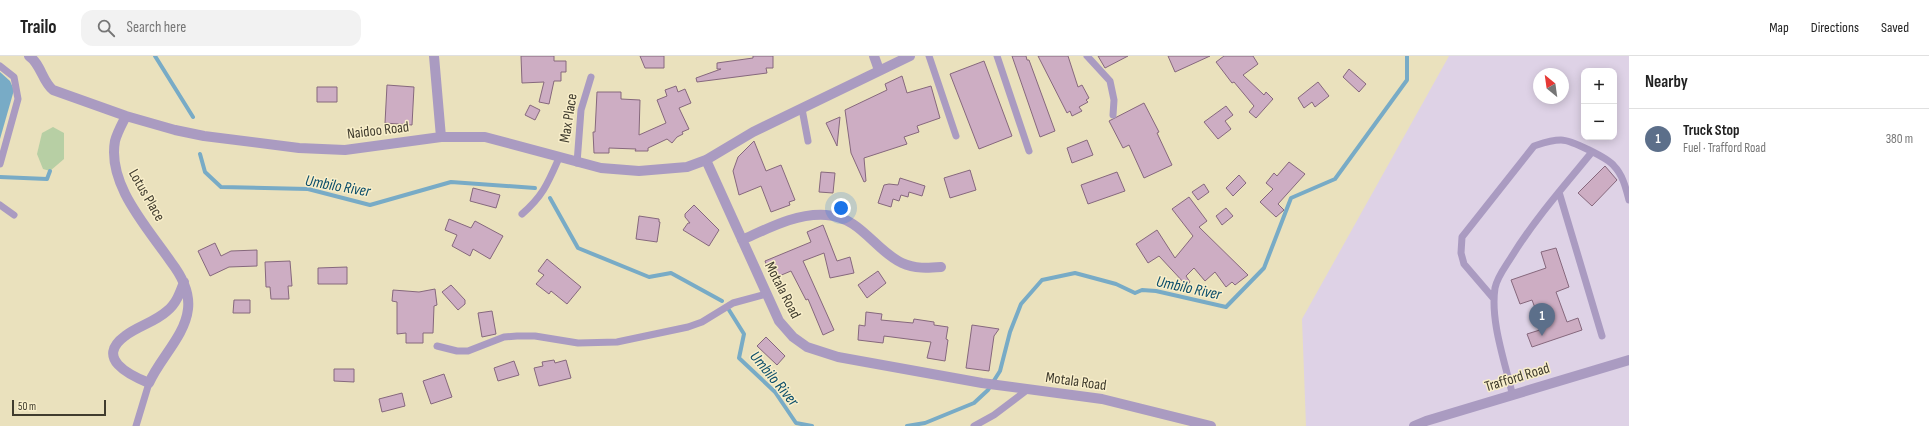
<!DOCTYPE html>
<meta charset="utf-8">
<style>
:root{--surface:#fff;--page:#f2f2f2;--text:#222;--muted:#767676;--line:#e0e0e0;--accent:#db2777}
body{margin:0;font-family:"Sofia Sans Condensed",sans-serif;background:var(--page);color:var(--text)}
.controls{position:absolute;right:12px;top:12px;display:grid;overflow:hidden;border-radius:8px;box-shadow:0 2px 10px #0003}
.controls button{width:36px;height:36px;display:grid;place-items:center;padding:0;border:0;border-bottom:1px solid var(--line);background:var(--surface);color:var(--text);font:20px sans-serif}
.compass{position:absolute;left:1533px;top:12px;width:36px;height:36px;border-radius:50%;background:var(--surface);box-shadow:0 2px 10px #0003;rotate:331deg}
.scale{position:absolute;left:12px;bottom:10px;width:94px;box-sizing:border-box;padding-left:4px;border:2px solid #403c2e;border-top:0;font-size:11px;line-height:14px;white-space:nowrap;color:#403c2e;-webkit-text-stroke:3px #f8eeca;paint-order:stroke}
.you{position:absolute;left:841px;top:152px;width:14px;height:14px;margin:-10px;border:3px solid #fff;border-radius:50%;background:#1a73e8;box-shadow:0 0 0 6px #1a73e833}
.badge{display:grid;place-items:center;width:26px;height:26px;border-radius:50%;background:var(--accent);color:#fff;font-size:13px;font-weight:700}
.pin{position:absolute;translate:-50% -33px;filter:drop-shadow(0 1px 2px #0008)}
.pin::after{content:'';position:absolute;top:21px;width:14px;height:12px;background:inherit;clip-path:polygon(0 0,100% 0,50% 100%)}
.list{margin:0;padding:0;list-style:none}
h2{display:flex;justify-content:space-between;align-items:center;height:52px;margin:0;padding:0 16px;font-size:17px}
h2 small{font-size:13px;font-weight:400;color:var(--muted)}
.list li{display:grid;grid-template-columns:26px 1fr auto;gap:12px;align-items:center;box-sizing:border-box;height:60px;padding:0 16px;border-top:1px solid var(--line)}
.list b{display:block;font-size:15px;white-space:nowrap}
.list p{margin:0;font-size:13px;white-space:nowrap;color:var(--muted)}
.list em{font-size:13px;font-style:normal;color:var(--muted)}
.icon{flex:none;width:22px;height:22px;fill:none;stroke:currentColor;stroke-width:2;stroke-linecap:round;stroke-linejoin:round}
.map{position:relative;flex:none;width:1629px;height:370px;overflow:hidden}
header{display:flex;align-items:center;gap:24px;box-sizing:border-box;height:56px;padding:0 20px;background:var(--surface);border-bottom:1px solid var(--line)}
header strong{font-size:19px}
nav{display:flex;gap:22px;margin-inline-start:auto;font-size:14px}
.search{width:280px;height:36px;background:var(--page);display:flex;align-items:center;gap:10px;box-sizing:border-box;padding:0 14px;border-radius:12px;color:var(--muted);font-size:15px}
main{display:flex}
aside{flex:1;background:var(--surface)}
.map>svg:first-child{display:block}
.industrial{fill:#ded2e6;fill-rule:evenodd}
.green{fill:#b7cfa4}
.water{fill:#78abc6}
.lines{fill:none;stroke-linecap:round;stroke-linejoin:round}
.stream{stroke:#78abc6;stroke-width:4}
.building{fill:#cdadc3;stroke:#86687d}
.service{stroke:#aa9bc1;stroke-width:7}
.minor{stroke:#aa9bc1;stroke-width:10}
.tertiary{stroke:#aa9bc1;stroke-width:10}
.labels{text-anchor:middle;stroke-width:3;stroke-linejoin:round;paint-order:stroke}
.street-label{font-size:15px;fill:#403c2e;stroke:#f8eeca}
.water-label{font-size:16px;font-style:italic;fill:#0a4d6a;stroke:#f8eeca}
</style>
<header>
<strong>Trailo</strong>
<div class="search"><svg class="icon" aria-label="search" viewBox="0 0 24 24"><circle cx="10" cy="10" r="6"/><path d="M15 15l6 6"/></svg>Search here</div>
<nav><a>Map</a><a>Directions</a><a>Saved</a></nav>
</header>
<main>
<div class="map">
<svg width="1629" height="370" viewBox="0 0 1629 370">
<rect width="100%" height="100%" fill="#eae1bd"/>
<path class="industrial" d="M 1449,0 L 1629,0 L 1629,370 L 1306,370 L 1302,263 ZM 1584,15 L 1614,15 L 1614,81 L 1584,81 ZM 1539,18 L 1563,18 L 1563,42 L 1539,42 Z"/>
<path class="green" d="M 53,71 L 64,77 L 64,103 L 50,115 L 43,113 L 37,98 L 42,77 Z"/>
<path class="water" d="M 0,16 L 10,25 L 14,34 L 0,83 Z"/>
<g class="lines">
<path class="stream" d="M 155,0 L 193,61
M 200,98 L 205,116 L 221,131 L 308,133 L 370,149 L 451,126 L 535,132
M 0,121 L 47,123 L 50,115
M 550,142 L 578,192 L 649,221 L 671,217 L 722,245
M 729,254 L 744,278 L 739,302 L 775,336 L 796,367 L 812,370
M 907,370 L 925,367 L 974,347 L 988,334 L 1000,315 L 1010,276 L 1021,248 L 1042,224 L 1075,217 L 1116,228 L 1135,237 L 1142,234 L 1156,235 L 1226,251 L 1264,212 L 1291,142 L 1335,123 L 1407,24 L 1407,0"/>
</g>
<path class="building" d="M 521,0 L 554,0 L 554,5 L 566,5 L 566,16 L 561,16 L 561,25 L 554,25 L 549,48 L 539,46 L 544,26 L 522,27 Z
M 640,0 L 664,0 L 664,12 L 645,12 Z
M 753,0 L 773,0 L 773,12 L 766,12 L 767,17 L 697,26 L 696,22 L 721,13 L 717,13 L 717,7 L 753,2 Z
M 1012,0 L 1026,0 L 1027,4 L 1029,4 L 1055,75 L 1040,81 Z
M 1038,0 L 1068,0 L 1078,31 L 1082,29 L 1089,42 L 1086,44 L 1088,46 L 1079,51 L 1082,55 L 1072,60 L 1070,55 L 1067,57 Z
M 1098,0 L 1128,0 L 1105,12 Z
M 1168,0 L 1210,0 L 1175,16 Z
M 1224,0 L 1253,0 L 1258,8 L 1243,19 L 1264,39 L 1266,36 L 1273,43 L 1256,62 L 1249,56 L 1254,50 L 1234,26 L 1232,27 L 1216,6 Z
M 984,5 L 1012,80 L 979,93 L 950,18 Z
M 1349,13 L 1366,28 L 1359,36 L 1343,21 Z
M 902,20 L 907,37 L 931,30 L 940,62 L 917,70 L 919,76 L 904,81 L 907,88 L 864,102 L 866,125 L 864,126 L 851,97 L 845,54 L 887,34 L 885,28 Z
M 1318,26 L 1329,40 L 1315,51 L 1312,46 L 1304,52 L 1298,42 Z
M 387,29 L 414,31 L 412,69 L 385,67 Z
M 676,30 L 678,36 L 685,33 L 691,47 L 679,52 L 689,73 L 682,76 L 683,78 L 677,81 L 672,87 L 667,83 L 648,92 L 648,95 L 635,95 L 636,93 L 609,92 L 609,97 L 594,97 L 593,76 L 595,76 L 597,36 L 621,36 L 621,43 L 640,44 L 639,79 L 666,67 L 657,44 L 667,40 L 665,34 Z
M 317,31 L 337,31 L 337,46 L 317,46 Z
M 1144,47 L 1159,76 L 1157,77 L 1172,109 L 1144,122 L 1129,89 L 1123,92 L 1109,65 Z
M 530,49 L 540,54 L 535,64 L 525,59 Z
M 1226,50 L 1233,59 L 1225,65 L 1231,73 L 1218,83 L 1204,66 Z
M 840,61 L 837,90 L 826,67 Z
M 1087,84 L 1093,99 L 1072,107 L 1067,92 Z
M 754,85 L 766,115 L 781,109 L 795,144 L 789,146 L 790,149 L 771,156 L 761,130 L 739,139 L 733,115 L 738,101 Z
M 1289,106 L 1305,118 L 1278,148 L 1284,154 L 1276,161 L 1260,146 L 1273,133 L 1266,127 L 1274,117 L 1277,120 Z
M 1605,110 L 1617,124 L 1592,150 L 1578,137 Z
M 970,114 L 976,134 L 950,142 L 944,122 Z
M 821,116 L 835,117 L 833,137 L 819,136 Z
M 1117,116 L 1125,135 L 1088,148 L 1081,129 Z
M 1239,119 L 1246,127 L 1233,140 L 1226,132 Z
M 900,122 L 925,130 L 922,140 L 909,136 L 908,141 L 901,139 L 899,145 L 893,143 L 891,151 L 878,147 L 884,129 L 889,128 L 898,129 Z
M 1204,128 L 1209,136 L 1198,144 L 1192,136 Z
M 473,132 L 500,139 L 496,152 L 470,145 Z
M 1189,141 L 1207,165 L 1199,171 L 1248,219 L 1235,229 L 1232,226 L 1226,231 L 1215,216 L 1205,225 L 1194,212 L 1186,220 L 1190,226 L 1186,229 L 1159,200 L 1148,207 L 1136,188 L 1157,174 L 1175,202 L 1193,180 L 1172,153 Z
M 694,149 L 719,174 L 709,190 L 683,174 L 688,167 L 690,167 L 685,161 L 685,158 Z
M 1226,152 L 1233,160 L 1222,169 L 1216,160 Z
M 639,160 L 659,163 L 659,166 L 660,166 L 657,186 L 636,183 Z
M 449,163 L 471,172 L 475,165 L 503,180 L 490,203 L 473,193 L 470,200 L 452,190 L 457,179 L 445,174 Z
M 823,169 L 837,205 L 850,201 L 854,217 L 830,222 L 824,197 L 803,205 L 834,274 L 823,279 L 808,243 L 806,244 L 791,215 L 772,223 L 765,205 L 811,186 L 807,176 Z
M 215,187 L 221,200 L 231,195 L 257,194 L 257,210 L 229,211 L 210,220 L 198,195 Z
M 1556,192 L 1569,231 L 1556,236 L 1567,266 L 1578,262 L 1582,274 L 1532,291 L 1527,278 L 1543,273 L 1532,244 L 1520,248 L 1511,224 L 1546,212 L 1541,196 Z
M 547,203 L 581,231 L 567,248 L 551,235 L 549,238 L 536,228 L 544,219 L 538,215 Z
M 290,205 L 292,230 L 288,230 L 289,243 L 271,243 L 270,231 L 266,231 L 265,206 Z
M 347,211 L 347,228 L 318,228 L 318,212 Z
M 878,215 L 886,227 L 867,242 L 858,229 Z
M 451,229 L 465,244 L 465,248 L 458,254 L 442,236 Z
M 435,233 L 437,249 L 434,250 L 433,277 L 423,277 L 423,287 L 406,287 L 406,277 L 397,278 L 397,246 L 392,245 L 393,234 L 419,236 Z
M 234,244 L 250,244 L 250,257 L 233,257 Z
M 492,255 L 496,278 L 482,281 L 478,257 Z
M 866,256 L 882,258 L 881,264 L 913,267 L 914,263 L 934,266 L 934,269 L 948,271 L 946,283 L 948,284 L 945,305 L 927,302 L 931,286 L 884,280 L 883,287 L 858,284 L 859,269 L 865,270 Z
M 972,269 L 999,273 L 994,280 L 989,315 L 966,312 Z
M 766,281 L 785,300 L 777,309 L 757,290 Z
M 554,304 L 555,307 L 566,304 L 571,322 L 539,330 L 534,312 L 543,310 L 542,306 Z
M 514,305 L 519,319 L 498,325 L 494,312 Z
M 334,313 L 354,313 L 354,326 L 334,325 Z
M 444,318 L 452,341 L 431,348 L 423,325 Z
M 402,337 L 405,350 L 382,356 L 379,343 Z"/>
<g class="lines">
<path class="service" d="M 929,0 L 956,80
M 997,0 L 1029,95
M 1087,0 L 1110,25 L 1114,44 L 1113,59
M 0,10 L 14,21 L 18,43 L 0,108
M 802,53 L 808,85
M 577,107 L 581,54 L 591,21
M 1559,136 L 1602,280
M 0,149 L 14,159
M 522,158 C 543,140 548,127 559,102
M 1494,243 L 1464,208 L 1461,197 L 1462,181 L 1534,90 C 1543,87 1551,84 1561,84 C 1571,84 1608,102 1614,110 C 1623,119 1626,133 1629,144
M 437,290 L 457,295 L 468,295 L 504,281 L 517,280 L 535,280 L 578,287 L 617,286 L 688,271 L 702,266 L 733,247 L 766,238
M 1512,337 C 1505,306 1490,265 1495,232 C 1497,221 1506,210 1512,200 C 1535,163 1564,130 1592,96
M 136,370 L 149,327
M 974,370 L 994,359 L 1027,334"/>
<path class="minor" d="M 29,0 C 41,8 42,25 53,34 L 126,60 L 175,74 L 204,80 L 299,92 L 345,94 L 441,81 L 485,81 L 601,112 L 639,115 L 687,111 L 706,104 L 753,76 L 910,0
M 434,0 L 441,81
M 874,0 L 879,14
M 126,60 C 122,68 117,77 115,85 C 107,129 148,172 171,206 C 181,219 190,236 188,253 C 185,280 160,302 149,327 C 129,319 95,302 125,280 C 138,270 155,266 167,255 C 176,248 180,237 184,226
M 706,104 L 779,265 L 793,281 L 807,291 L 838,301 L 982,327 L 1102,343 L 1211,370
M 742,184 C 769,172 796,157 826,159 C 861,161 874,194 902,207 C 915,213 928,212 941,211"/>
<path class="tertiary" d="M 1414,370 L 1426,365 L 1629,304"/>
</g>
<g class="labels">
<g class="street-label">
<text transform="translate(568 62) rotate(-81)" y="5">Max Place</text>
<text transform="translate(378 74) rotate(-7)" y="5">Naidoo Road</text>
<text transform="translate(147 139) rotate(60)" y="5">Lotus Place</text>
<text transform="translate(783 234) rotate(63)" y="5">Motala Road</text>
<text transform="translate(1517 321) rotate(-17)" y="5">Trafford Road</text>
<text transform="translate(1076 325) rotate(8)" y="5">Motala Road</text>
</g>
<g class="water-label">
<text transform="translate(338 129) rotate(10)" y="6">Umbilo River</text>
<text transform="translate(1189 231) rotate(12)" y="6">Umbilo River</text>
<text transform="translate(775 322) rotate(50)" y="6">Umbilo River</text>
</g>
</g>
</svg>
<div class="controls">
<button>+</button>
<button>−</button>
</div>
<svg class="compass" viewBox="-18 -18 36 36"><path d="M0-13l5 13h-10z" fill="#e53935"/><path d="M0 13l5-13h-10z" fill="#767676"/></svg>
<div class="scale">50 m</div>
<div class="you"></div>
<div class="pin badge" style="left:1542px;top:280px;background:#5c6f8a">1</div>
</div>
<aside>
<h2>Nearby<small></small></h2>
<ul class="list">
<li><span class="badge" style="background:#5c6f8a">1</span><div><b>Truck Stop</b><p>Fuel · Trafford Road</p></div><em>380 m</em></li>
</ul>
</aside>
</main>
